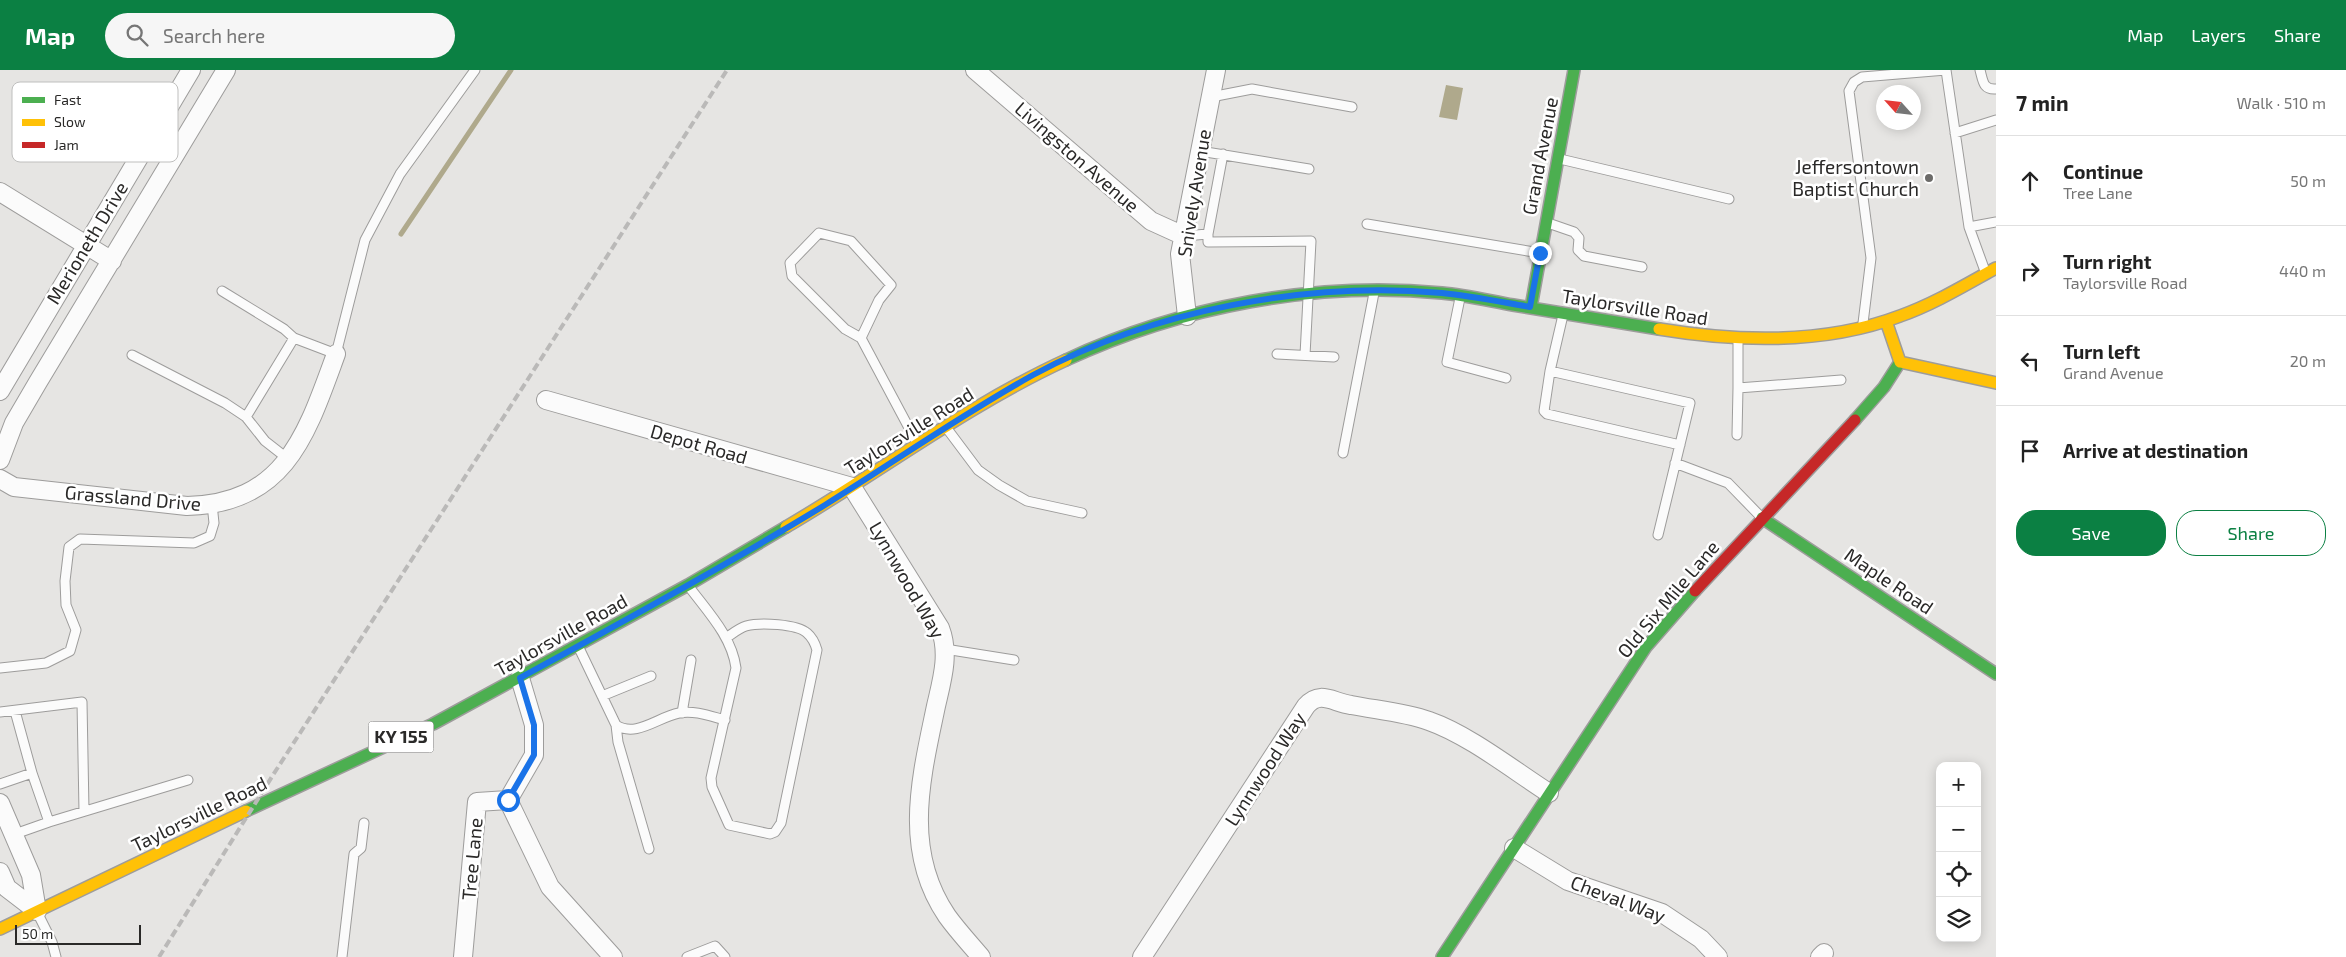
<!DOCTYPE html>
<meta charset="utf-8">
<style>
:root{--surface:#fff;--page:#f6f6f6;--text:#222;--muted:#767676;--line:#e0e0e0;--accent:#0b8043}
body{margin:0;font-family:"Exo 2",sans-serif;background:var(--page);color:var(--text)}
.controls{position:absolute;right:15px;bottom:15px;display:grid;overflow:hidden;border-radius:10px;box-shadow:0 2px 12px #0003}
.controls button{width:45px;height:45px;display:grid;place-items:center;padding:0;border:0;border-bottom:1px solid var(--line);background:var(--surface);color:var(--text);font:25px sans-serif}
.compass{position:absolute;left:1876px;top:15px;width:45px;height:45px;border-radius:50%;background:var(--surface);box-shadow:0 2px 12px #0003;rotate:297deg}
.scale{position:absolute;left:15px;bottom:12px;width:126px;box-sizing:border-box;padding-left:5px;border:2px solid #2a2928;border-top:0;font-size:14px;line-height:18px;white-space:nowrap;color:#2a2928;-webkit-text-stroke:4px #fff;paint-order:stroke}
.stop{position:absolute;width:15px;height:15px;margin:-11px;border:4px solid #1a73e8;border-radius:50%;background:#fff}
.stop.end{background:#1a73e8;border-color:#fff;box-shadow:0 1px 5px #0008}
.list{margin:0;padding:0;list-style:none}
h2{display:flex;justify-content:space-between;align-items:center;height:65px;margin:0;padding:0 20px;font-size:21px}
h2 small{font-size:16px;font-weight:400;color:var(--muted)}
.list li{display:grid;grid-template-columns:32px 1fr auto;gap:15px;align-items:center;box-sizing:border-box;height:90px;padding:0 20px;border-top:1px solid var(--line)}
.list b{display:block;font-size:19px;white-space:nowrap}
.list p{margin:0;font-size:16px;white-space:nowrap;color:var(--muted)}
.list em{font-size:16px;font-style:normal;color:var(--muted)}
.actions{display:flex;gap:10px;padding:15px 20px}
.actions a{flex:1;padding:11px 0;border:1px solid var(--accent);border-radius:20px;text-align:center;font-size:18px;color:var(--accent)}
.actions .main{background:var(--accent);color:#fff}
.icon{flex:none;width:28px;height:28px;fill:none;stroke:currentColor;stroke-width:2;stroke-linecap:round;stroke-linejoin:round}
.map{position:relative;flex:none;width:1996px;height:887px;overflow:hidden}
header{display:flex;align-items:center;gap:30px;box-sizing:border-box;height:70px;padding:0 25px;background:var(--accent);color:#fff}
header strong{font-size:24px}
nav{display:flex;gap:28px;margin-inline-start:auto;font-size:18px}
.search{width:350px;height:45px;background:var(--page);display:flex;align-items:center;gap:12px;box-sizing:border-box;padding:0 18px;border-radius:28px;color:var(--muted);font-size:19px}
main{display:flex}
aside{flex:1;background:var(--surface)}
.map>svg:first-child{display:block}
.water{fill:#afa98c}
.lines{fill:none;stroke-linecap:round;stroke-linejoin:round}
.stream{stroke:#afa98c;stroke-width:5}
.lane-casing{stroke:#9d9c9b;stroke-width:11}
.street-casing{stroke:#9d9c9b;stroke-width:20}
.fast-casing{stroke:#9d9c9b;stroke-width:14}
.slow-casing{stroke:#9d9c9b;stroke-width:14}
.jam-casing{stroke:#9d9c9b;stroke-width:14}
.lane{stroke:#fbfbfb;stroke-width:9}
.street{stroke:#fbfbfb;stroke-width:18}
.fast{stroke:#4caf50;stroke-width:11}
.slow{stroke:#ffc107;stroke-width:11}
.jam{stroke:#c62828;stroke-width:11}
.rail{stroke:#bab9b8;stroke-width:4;stroke-dasharray:8 4;stroke-linecap:butt}
.route{stroke:#1a73e8;stroke-width:6}
.poi-dot{fill:#6c6b69;stroke:#fff;stroke-width:2}
.labels{text-anchor:middle;stroke-width:5;stroke-linejoin:round;paint-order:stroke}
.shield{fill:#fff;stroke:#6a6968;stroke-width:1}
.shield-label{font-size:18px;font-weight:bold;fill:#2a2928}
.street-label{font-size:19px;fill:#2a2928;stroke:#fff}
.poi-label{font-size:19px;fill:#2a2928;stroke:#fff;text-anchor:end}
.key{fill:#fff;stroke:#bfbfbe;stroke-width:1}
.key-label{font-size:14px;fill:#2a2928}
</style>
<header>
<strong>Map</strong>
<div class="search"><svg class="icon" aria-label="search" viewBox="0 0 24 24"><circle cx="10" cy="10" r="6"/><path d="M15 15l6 6"/></svg>Search here</div>
<nav><a>Map</a><a>Layers</a><a>Share</a></nav>
</header>
<main>
<div class="map">
<svg width="1996" height="887" viewBox="0 0 1996 887">
<rect width="100%" height="100%" fill="#e6e5e3"/>
<path class="water" d="M 1446,15 L 1463,18 L 1457,50 L 1439,47 Z"/>
<g class="lines">
<path class="stream" d="M 401,164 L 511,0"/>
<g class="lane-casing">
<path id="lane" d="M 1946,0 L 1969,157 L 1985,201
M 1980,0 C 1983,11 1983,20 1996,19
M 1211,27 L 1252,19 L 1352,37
M 1955,63 L 1996,50
M 1200,81 L 1309,99
M 1560,89 L 1729,129
M 1548,153 L 1574,162 L 1579,168 L 1578,180 L 1584,186 L 1642,197
M 1367,154 L 1540,183
M 1969,157 L 1996,152
M 1208,164 L 1223,84
M 1184,166 L 1208,164 L 1208,172 L 1311,171 L 1305,285
M 222,221 L 284,259 L 294,268
M 1460,228 L 1447,292 L 1506,308
M 1563,245 L 1550,301 L 1690,333 L 1658,465
M 1863,253 L 1871,188 L 1849,21 L 1854,12 L 1862,7 L 1946,0
M 861,268 L 879,230 L 891,215 L 851,171 L 819,163 L 790,193 L 792,206 L 845,259 L 861,268 L 917,373
M 1738,270 L 1738,318 L 1841,310
M 1277,284 L 1334,287
M 132,285 L 225,333 L 246,347
M 1550,301 L 1544,341 L 1547,344 L 1680,375
M 948,360 L 978,400 L 999,415 L 1027,431 L 1082,443
M 1737,365 L 1738,318
M 1343,383 L 1374,223
M 288,389 L 265,371 L 246,347 L 294,268 L 336,284 L 365,170 L 400,104 L 475,0
M 1675,393 L 1728,413 L 1762,448
M 690,518 C 708,542 732,567 736,598 L 711,708 L 712,717 L 729,755 L 770,764 L 775,762 L 781,753 L 817,580 C 815,573 813,568 807,563 C 797,554 760,552 746,556 C 739,558 732,564 726,568
M 579,578 L 616,655 C 636,668 658,647 679,643 C 694,640 710,646 725,650
M 945,579 L 1014,590
M 0,598 L 46,593 L 70,581 L 76,560 L 66,535 L 65,511 L 69,477 L 80,469 L 194,473 L 210,466 L 214,453 L 212,434
M 602,626 L 651,606
M 15,641 L 32,703
M 0,642 L 82,632 L 84,741
M 682,643 L 691,590
M 616,655 L 618,672 L 649,779
M 0,714 L 32,703 L 49,752 L 12,765
M 49,752 L 188,710
M 38,844 L 52,872 L 56,887
M 342,887 L 354,784 L 361,778 L 364,753
M 687,887 L 715,876 L 725,887"/>
</g>
<g class="street-casing">
<path id="street" d="M 975,0 L 1151,151 L 1184,166
M 0,122 L 112,191
M 1187,246 L 1180,184 L 1216,0
M 0,321 L 191,0
M 546,330 L 852,417 L 940,558 C 950,584 942,610 936,636 C 921,708 902,780 947,846 C 957,860 970,874 981,887
M 0,390 L 14,353 L 38,312 L 226,0
M 0,409 L 14,417 L 187,436 C 286,434 307,363 336,284
M 508,730 L 550,817 L 613,887
M 0,733 L 31,805 L 37,841
M 1514,778 L 1568,811 L 1662,843 L 1701,869 L 1718,887
M 0,802 L 7,818 L 37,841
M 463,887 L 477,732 L 508,730 L 534,685 L 534,655 L 520,608
M 1142,887 L 1306,636 C 1320,620 1332,632 1351,635 C 1376,640 1404,642 1429,651 C 1469,665 1513,700 1549,723
M 1820,887 L 1824,883"/>
</g>
<g class="fast-casing">
<path id="fast" d="M 1531,237 L 1574,0
M 1066,290 C 1182,236 1315,211 1442,223 C 1466,225 1490,231 1513,235 C 1562,243 1610,251 1659,259
M 1855,350 L 1884,317 L 1900,292
M 1762,448 L 1996,604
M 246,741 L 433,654 L 688,515 L 786,457
M 1442,887 L 1646,577 L 1695,521"/>
</g>
<g class="slow-casing">
<path id="slow" d="M 1886,251 L 1900,292
M 1659,259 C 1738,272 1824,275 1900,246 C 1934,234 1965,215 1996,198
M 1900,292 L 1996,313
M 786,457 C 880,402 968,335 1066,290
M 0,859 L 246,741"/>
</g>
<g class="jam-casing">
<path id="jam" d="M 1695,521 L 1855,350"/>
</g>
<use href="#lane" class="lane"/>
<use href="#street" class="street"/>
<use href="#fast" class="fast"/>
<use href="#slow" class="slow"/>
<use href="#jam" class="jam"/>
<path class="rail" d="M 159,887 L 273,705 L 727,0"/>
</g>
<g class="lines">
<path class="route" d="M 508,730 L 534,685 L 534,655 L 520,608 C 622,552 725,496 825,435 C 894,392 961,345 1033,305 C 1153,240 1307,211 1442,223 C 1472,226 1501,232 1530,237 L 1540,183"/>
</g>
<circle class="poi-dot" cx="1929" cy="108" r="5"/>
<g class="labels">
<rect class="shield" x="368.5" y="651.5" width="65" height="31" rx="4"/>
<g class="shield-label">
<text x="401" y="673">KY 155</text>
</g>
<g class="street-label">
<text transform="translate(1540 86) rotate(-79)" y="7">Grand Avenue</text>
<text transform="translate(1077 87) rotate(41)" y="7">Livingston Avenue</text>
<text transform="translate(1194 123) rotate(-81)" y="7">Snively Avenue</text>
<text transform="translate(87 173) rotate(-59)" y="7">Merioneth Drive</text>
<text transform="translate(1635 237) rotate(9)" y="7">Taylorsville Road</text>
<text transform="translate(909 361) rotate(-32)" y="7">Taylorsville Road</text>
<text transform="translate(699 374) rotate(16)" y="7">Depot Road</text>
<text transform="translate(133 428) rotate(5)" y="7">Grassland Drive</text>
<text transform="translate(907 510) rotate(60)" y="7">Lynnwood Way</text>
<text transform="translate(1889 511) rotate(34)" y="7">Maple Road</text>
<text transform="translate(1668 529) rotate(-50)" y="7">Old Six Mile Lane</text>
<text transform="translate(561 565) rotate(-29)" y="7">Taylorsville Road</text>
<text transform="translate(1265 699) rotate(-57)" y="7">Lynnwood Way</text>
<text transform="translate(199 744) rotate(-26)" y="7">Taylorsville Road</text>
<text transform="translate(472 789) rotate(-85)" y="7">Tree Lane</text>
<text transform="translate(1618 829) rotate(21)" y="7">Cheval Way</text>
</g>
<g class="poi-label">
<text x="1919" y="104">Jeffersontown<tspan x="1919" dy="22">Baptist Church</tspan></text>
</g>
</g>
<rect x="12" y="12" width="166" height="80" rx="8" class="key"/>
<rect x="22" y="27" width="23" height="6" fill="#4caf50"/>
<rect x="22" y="49" width="23" height="7" fill="#ffc107"/>
<rect x="22" y="72" width="23" height="6" fill="#c62828"/>
<g class="key-label">
<text x="54" y="35">Fast</text>
<text x="54" y="57">Slow</text>
<text x="54" y="80">Jam</text>
</g>
</svg>
<div class="controls">
<button>+</button>
<button>−</button>
<button><svg class="icon" aria-label="locate" viewBox="0 0 24 24"><circle cx="12" cy="12" r="6"/><path d="M12 2v4M12 18v4M2 12h4M18 12h4"/></svg></button>
<button><svg class="icon" aria-label="layers" viewBox="0 0 24 24"><path d="M12 4l9 5-9 5-9-5zM3 14l9 5 9-5"/></svg></button>
</div>
<svg class="compass" viewBox="-18 -18 36 36"><path d="M0-13l5 13h-10z" fill="#e53935"/><path d="M0 13l5-13h-10z" fill="#767676"/></svg>
<div class="scale">50 m</div>
<div class="stop" style="left:508px;top:730px"></div>
<div class="stop end" style="left:1540px;top:183px"></div>
</div>
<aside>
<h2>7 min<small>Walk · 510 m</small></h2>
<ul class="list">
<li><svg class="icon" aria-label="ahead" viewBox="0 0 24 24"><path d="M12 20V5M6 11l6-6 6 6"/></svg><div><b>Continue</b><p>Tree Lane</p></div><em>50 m</em></li>
<li><svg class="icon" aria-label="right" viewBox="0 0 24 24"><path d="M7 20v-9h11M14 6l5 5-5 5"/></svg><div><b>Turn right</b><p>Taylorsville Road</p></div><em>440 m</em></li>
<li><svg class="icon" aria-label="left" viewBox="0 0 24 24"><path d="M17 20v-9H6M10 6l-5 5 5 5"/></svg><div><b>Turn left</b><p>Grand Avenue</p></div><em>20 m</em></li>
<li><svg class="icon" aria-label="arrive" viewBox="0 0 24 24"><path d="M6 21V4h12l-3 4 3 4H6"/></svg><div><b>Arrive at destination</b></div></li>
</ul>
<div class="actions"><a class="main">Save</a><a>Share</a></div>
</aside>
</main>
